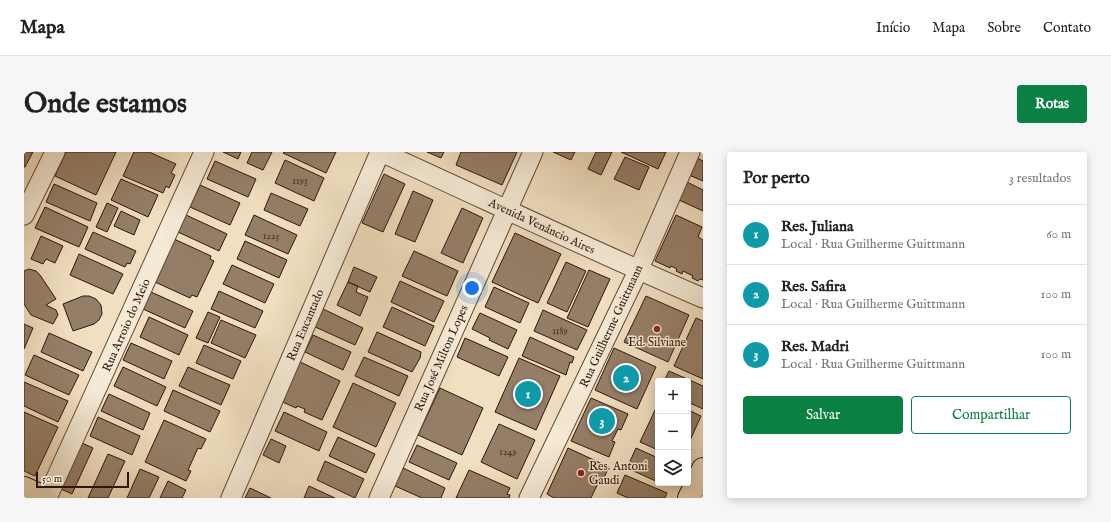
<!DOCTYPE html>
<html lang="pt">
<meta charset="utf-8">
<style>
:root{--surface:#fff;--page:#f6f6f6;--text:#222;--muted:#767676;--line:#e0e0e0;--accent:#0b8043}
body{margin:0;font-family:"IM FELL English",serif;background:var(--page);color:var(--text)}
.controls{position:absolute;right:12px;bottom:12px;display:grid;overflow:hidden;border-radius:4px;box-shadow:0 2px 10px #0003}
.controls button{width:36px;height:36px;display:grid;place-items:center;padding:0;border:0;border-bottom:1px solid var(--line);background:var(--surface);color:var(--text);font:20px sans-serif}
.scale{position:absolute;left:12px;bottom:10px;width:93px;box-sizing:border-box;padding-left:4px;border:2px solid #321408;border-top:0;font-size:11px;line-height:14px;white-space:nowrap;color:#321408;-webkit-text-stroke:3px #f5ead6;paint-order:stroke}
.you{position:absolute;left:448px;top:136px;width:14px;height:14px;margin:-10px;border:3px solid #fff;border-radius:50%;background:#1a73e8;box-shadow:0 0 0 6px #1a73e833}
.badge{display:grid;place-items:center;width:26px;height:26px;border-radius:50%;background:var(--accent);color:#fff;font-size:13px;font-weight:700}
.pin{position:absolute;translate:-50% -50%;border:2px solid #fff;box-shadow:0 1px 4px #0006}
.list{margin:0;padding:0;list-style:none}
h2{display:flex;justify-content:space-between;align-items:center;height:52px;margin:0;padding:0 16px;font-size:17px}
h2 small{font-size:13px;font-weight:400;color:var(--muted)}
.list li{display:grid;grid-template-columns:26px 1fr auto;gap:12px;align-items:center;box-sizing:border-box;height:60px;padding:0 16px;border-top:1px solid var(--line)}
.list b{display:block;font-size:15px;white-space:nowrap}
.list p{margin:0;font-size:13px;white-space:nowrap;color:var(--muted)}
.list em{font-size:13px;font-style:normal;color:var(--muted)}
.actions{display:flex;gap:8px;padding:12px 16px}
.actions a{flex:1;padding:9px 0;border:1px solid var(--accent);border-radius:4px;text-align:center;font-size:14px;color:var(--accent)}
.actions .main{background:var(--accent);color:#fff}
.icon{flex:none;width:22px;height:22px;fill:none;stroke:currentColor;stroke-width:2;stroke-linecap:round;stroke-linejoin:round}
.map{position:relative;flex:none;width:679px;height:346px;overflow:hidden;border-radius:4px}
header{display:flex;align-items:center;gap:24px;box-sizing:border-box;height:56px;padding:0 20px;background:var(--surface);border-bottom:1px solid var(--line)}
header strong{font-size:19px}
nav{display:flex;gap:22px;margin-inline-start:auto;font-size:14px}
.intro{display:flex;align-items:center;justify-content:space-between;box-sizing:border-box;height:96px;padding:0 24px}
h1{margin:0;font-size:28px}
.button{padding:10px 18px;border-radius:4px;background:var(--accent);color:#fff;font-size:14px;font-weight:700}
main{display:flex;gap:24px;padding:0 24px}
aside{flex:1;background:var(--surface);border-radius:4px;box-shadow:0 2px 10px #0003}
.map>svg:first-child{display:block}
.building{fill:#957e68;stroke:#321408}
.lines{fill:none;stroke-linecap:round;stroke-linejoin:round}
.minor-casing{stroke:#624736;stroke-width:21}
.major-casing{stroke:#321408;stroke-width:24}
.minor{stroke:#f5ead6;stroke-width:19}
.major{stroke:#f0dfc0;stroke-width:22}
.poi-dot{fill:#8f2418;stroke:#f5ead6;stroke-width:1.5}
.labels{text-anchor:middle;stroke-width:3;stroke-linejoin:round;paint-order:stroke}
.number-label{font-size:10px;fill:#4b2e20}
.street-label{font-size:12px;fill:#321408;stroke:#f5ead6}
.poi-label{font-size:12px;fill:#321408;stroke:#f5ead6}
</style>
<header>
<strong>Mapa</strong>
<nav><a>Início</a><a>Mapa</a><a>Sobre</a><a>Contato</a></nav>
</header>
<div class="intro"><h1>Onde estamos</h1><a class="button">Rotas</a></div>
<main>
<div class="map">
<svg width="679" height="346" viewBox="0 0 679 346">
<rect width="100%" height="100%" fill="#f0dfc0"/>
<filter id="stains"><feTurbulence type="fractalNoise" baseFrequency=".005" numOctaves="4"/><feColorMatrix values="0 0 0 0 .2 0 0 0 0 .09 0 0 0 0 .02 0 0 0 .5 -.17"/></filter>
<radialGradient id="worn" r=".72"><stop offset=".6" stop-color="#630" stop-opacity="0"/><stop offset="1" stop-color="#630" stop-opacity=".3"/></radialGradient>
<path class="building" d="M 0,0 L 9,0 L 1,15 L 0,15 Z
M 42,0 L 92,0 L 72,43 L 31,24 Z
M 110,0 L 125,0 L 152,12 L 147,21 L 151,23 L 145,36 L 142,34 L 139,41 L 99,24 Z
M 199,0 L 217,0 L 214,7 Z
M 228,0 L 248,0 L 239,18 L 223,11 Z
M 260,0 L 312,0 L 302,21 L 259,1 Z
M 403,0 L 420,0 L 417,6 Z
M 437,0 L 493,0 L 478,33 L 432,13 Z
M 529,0 L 551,0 L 547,8 Z
M 572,0 L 588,0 L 577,23 L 564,17 Z
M 597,0 L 642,0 L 634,17 Z
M 601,5 L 625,15 L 615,38 L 590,27 Z
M 673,6 L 679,9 L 679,29 L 665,23 Z
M 261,8 L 300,26 L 290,49 L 251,31 Z
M 191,9 L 232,27 L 224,45 L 183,27 Z
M 360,22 L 381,32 L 359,80 L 338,71 Z
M 97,27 L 134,43 L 124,65 L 87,48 Z
M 663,30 L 679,38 L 679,59 L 655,48 Z
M 30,32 L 73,51 L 66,69 L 22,50 Z
M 176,33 L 216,51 L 206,73 L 166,55 Z
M 389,39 L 409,48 L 391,90 L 371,82 Z
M 247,41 L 284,57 L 276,74 L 240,58 Z
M 83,51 L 94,56 L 83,80 L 72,75 Z
M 21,55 L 64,75 L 55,95 L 11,76 Z
M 438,56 L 459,66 L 439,111 L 417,101 Z
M 97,59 L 116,68 L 110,83 L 90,74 Z
M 162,63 L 203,82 L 195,99 L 154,80 Z
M 230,63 L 273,83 L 264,102 L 221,83 Z
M 652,63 L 678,75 L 674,85 L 679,88 L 679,128 L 676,127 L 674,129 L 668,126 L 669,124 L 659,119 L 658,122 L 652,119 L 653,117 L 647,114 L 646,116 L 631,109 Z
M 69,80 L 112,99 L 106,112 L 103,111 L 101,115 L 61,97 Z
M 491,81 L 537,102 L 514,151 L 468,130 Z
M 17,84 L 39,94 L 31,111 L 22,107 L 19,112 L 7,107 Z
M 150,87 L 187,104 L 186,107 L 190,109 L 173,145 L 168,143 L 166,146 L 131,130 Z
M 221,89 L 263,108 L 255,126 L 213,107 Z
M 390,99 L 434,119 L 423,144 L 378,124 Z
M 55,102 L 99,122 L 89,142 L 46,123 Z
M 542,110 L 562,119 L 543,160 L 523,151 Z
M 208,113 L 250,132 L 241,151 L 199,132 Z
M 330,115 L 353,125 L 346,140 L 324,130 Z
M 5,117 L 12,119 L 16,123 L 32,147 L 22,153 L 32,158 L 34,163 L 29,172 L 7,163 L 0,152 L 0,119 Z
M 565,118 L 586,127 L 564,175 L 543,166 Z
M 376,129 L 420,149 L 410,170 L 367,150 Z
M 324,130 L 334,134 L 332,140 L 344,145 L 336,164 L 313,153 Z
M 470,135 L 505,151 L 496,171 L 461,155 Z
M 195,139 L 239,159 L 231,176 L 187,157 Z
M 127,140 L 169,159 L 161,176 L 119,157 Z
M 59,144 L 65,144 L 72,147 L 77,153 L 78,162 L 75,168 L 70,172 L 49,179 L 39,152 Z
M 622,144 L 665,163 L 644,210 L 600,190 Z
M 368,155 L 410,174 L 401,194 L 359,175 Z
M 297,156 L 339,176 L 331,193 L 289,174 Z
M 519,158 L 563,178 L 553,198 L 510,179 Z
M 184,160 L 196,165 L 184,191 L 172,186 Z
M 456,161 L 493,178 L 484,197 L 465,188 L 466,186 L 448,177 Z
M 125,165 L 164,183 L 155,203 L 116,185 Z
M 672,166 L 679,169 L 679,227 L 650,214 Z
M 197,168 L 232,183 L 221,206 L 187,191 Z
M 0,172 L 9,176 L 0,197 Z
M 353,180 L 397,200 L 396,206 L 388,220 L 344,200 Z
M 25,181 L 68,200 L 59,219 L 17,200 Z
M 289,183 L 327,200 L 319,218 L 281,200 Z
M 506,185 L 550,205 L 548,211 L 546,210 L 542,223 L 498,204 Z
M 441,186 L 484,205 L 475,224 L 433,205 Z
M 107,191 L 148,209 L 140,227 L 99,208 Z
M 180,193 L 217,209 L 209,227 L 172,211 Z
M 590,196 L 632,215 L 613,257 L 571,238 Z
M 10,203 L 55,223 L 45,243 L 1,223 Z
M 340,205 L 384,224 L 375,244 L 331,224 Z
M 495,206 L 536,224 L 512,278 L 471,260 Z
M 272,208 L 316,229 L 298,268 L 280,260 L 281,257 L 273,254 L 272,256 L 254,248 Z
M 99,215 L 142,235 L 133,254 L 90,234 Z
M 164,215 L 206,233 L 197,253 L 155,234 Z
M 645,219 L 679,234 L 679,257 L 664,250 L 664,229 L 640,229 Z
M 0,230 L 44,249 L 34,270 L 0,254 Z
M 329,231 L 372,251 L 352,295 L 309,275 Z
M 416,236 L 459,256 L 438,303 L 394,283 Z
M 149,238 L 196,259 L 186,280 L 140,259 Z
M 85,242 L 126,261 L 119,278 L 77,259 Z
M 567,246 L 604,262 L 597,278 L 594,277 L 588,289 L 591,290 L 585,305 L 547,289 Z
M 634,252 L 634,298 L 616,290 Z
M 664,258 L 677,264 L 664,293 Z
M 0,260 L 34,275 L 11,324 L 0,319 Z
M 260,260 L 303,280 L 295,299 L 251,279 Z
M 74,265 L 116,284 L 108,303 L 66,284 Z
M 140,268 L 182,287 L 177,297 L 174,296 L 164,318 L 167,319 L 162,329 L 121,310 Z
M 475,272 L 511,288 L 493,327 L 457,310 Z
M 314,285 L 351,302 L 342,321 L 305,304 Z
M 247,287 L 262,294 L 255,311 L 239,303 Z
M 51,288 L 69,296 L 48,342 L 30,334 Z
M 393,293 L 433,311 L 425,328 L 385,310 Z
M 544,296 L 585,315 L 579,328 L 576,327 L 567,346 L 530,346 L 523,342 Z
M 612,296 L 634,306 L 634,330 L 603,316 Z
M 84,302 L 101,309 L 84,346 L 64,346 Z
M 301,309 L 340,327 L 331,346 L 293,328 Z
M 379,316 L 421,336 L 417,346 L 398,346 L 371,334 Z
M 116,317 L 135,325 L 125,346 L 103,346 Z
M 445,318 L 486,336 L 483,342 L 486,343 L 485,346 L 432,346 Z
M 601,323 L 643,341 L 641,346 L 604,346 L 593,341 Z
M 144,329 L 162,338 L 158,346 L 136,346 Z
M 285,334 L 311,346 L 280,346 Z
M 226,336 L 247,346 L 221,346 Z"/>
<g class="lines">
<g class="minor-casing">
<path id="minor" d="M 357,0 C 465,49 571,100 679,146
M 0,63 L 31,0
M 23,346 L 180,0
M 207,346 L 356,0
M 355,346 L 509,0
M 505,346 L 614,119 L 666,0"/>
</g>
<g class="major-casing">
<path id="major" d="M 0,336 L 22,346
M 665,346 L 679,317"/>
</g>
<use href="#minor" class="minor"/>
<use href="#major" class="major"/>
</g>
<g class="poi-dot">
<circle cx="633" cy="177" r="4"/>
<circle cx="557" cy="321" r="4"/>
</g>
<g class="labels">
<g class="number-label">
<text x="276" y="32">1193</text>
<text x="247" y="87">1225</text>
<text x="536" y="182">1189</text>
<text x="484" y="303">1249</text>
</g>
<g class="street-label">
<text transform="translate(518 74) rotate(25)" y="4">Avenida Venâncio Aires</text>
<text transform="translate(102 173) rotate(-66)" y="4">Rua Arroio do Meio</text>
<text transform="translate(281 173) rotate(-67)" y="4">Rua Encantado</text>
<text transform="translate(587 174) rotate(-65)" y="4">Rua Guilherme Guittmann</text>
<text transform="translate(417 206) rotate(-66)" y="4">Rua José Milton Lopes</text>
</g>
<g class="poi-label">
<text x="633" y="194">Ed. Silviane</text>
<text x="565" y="318" text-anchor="start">Res. Antoni<tspan x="565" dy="14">Gaudi</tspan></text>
</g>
</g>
<rect width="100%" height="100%" filter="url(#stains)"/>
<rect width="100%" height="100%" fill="url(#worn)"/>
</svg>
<div class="controls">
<button>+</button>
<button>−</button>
<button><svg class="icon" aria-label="layers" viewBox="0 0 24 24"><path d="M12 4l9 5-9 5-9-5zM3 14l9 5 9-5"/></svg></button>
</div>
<div class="scale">50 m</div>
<div class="you"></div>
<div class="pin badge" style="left:504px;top:242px;background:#0f9aa8">1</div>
<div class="pin badge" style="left:602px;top:226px;background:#0f9aa8">2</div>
<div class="pin badge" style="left:578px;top:269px;background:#0f9aa8">3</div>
</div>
<aside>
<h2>Por perto<small>3 resultados</small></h2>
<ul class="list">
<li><span class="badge" style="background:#0f9aa8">1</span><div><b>Res. Juliana</b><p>Local · Rua Guilherme Guittmann</p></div><em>60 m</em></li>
<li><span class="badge" style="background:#0f9aa8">2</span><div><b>Res. Safira</b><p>Local · Rua Guilherme Guittmann</p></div><em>100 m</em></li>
<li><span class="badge" style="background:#0f9aa8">3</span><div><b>Res. Madri</b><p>Local · Rua Guilherme Guittmann</p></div><em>100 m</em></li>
</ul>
<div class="actions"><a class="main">Salvar</a><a>Compartilhar</a></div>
</aside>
</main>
